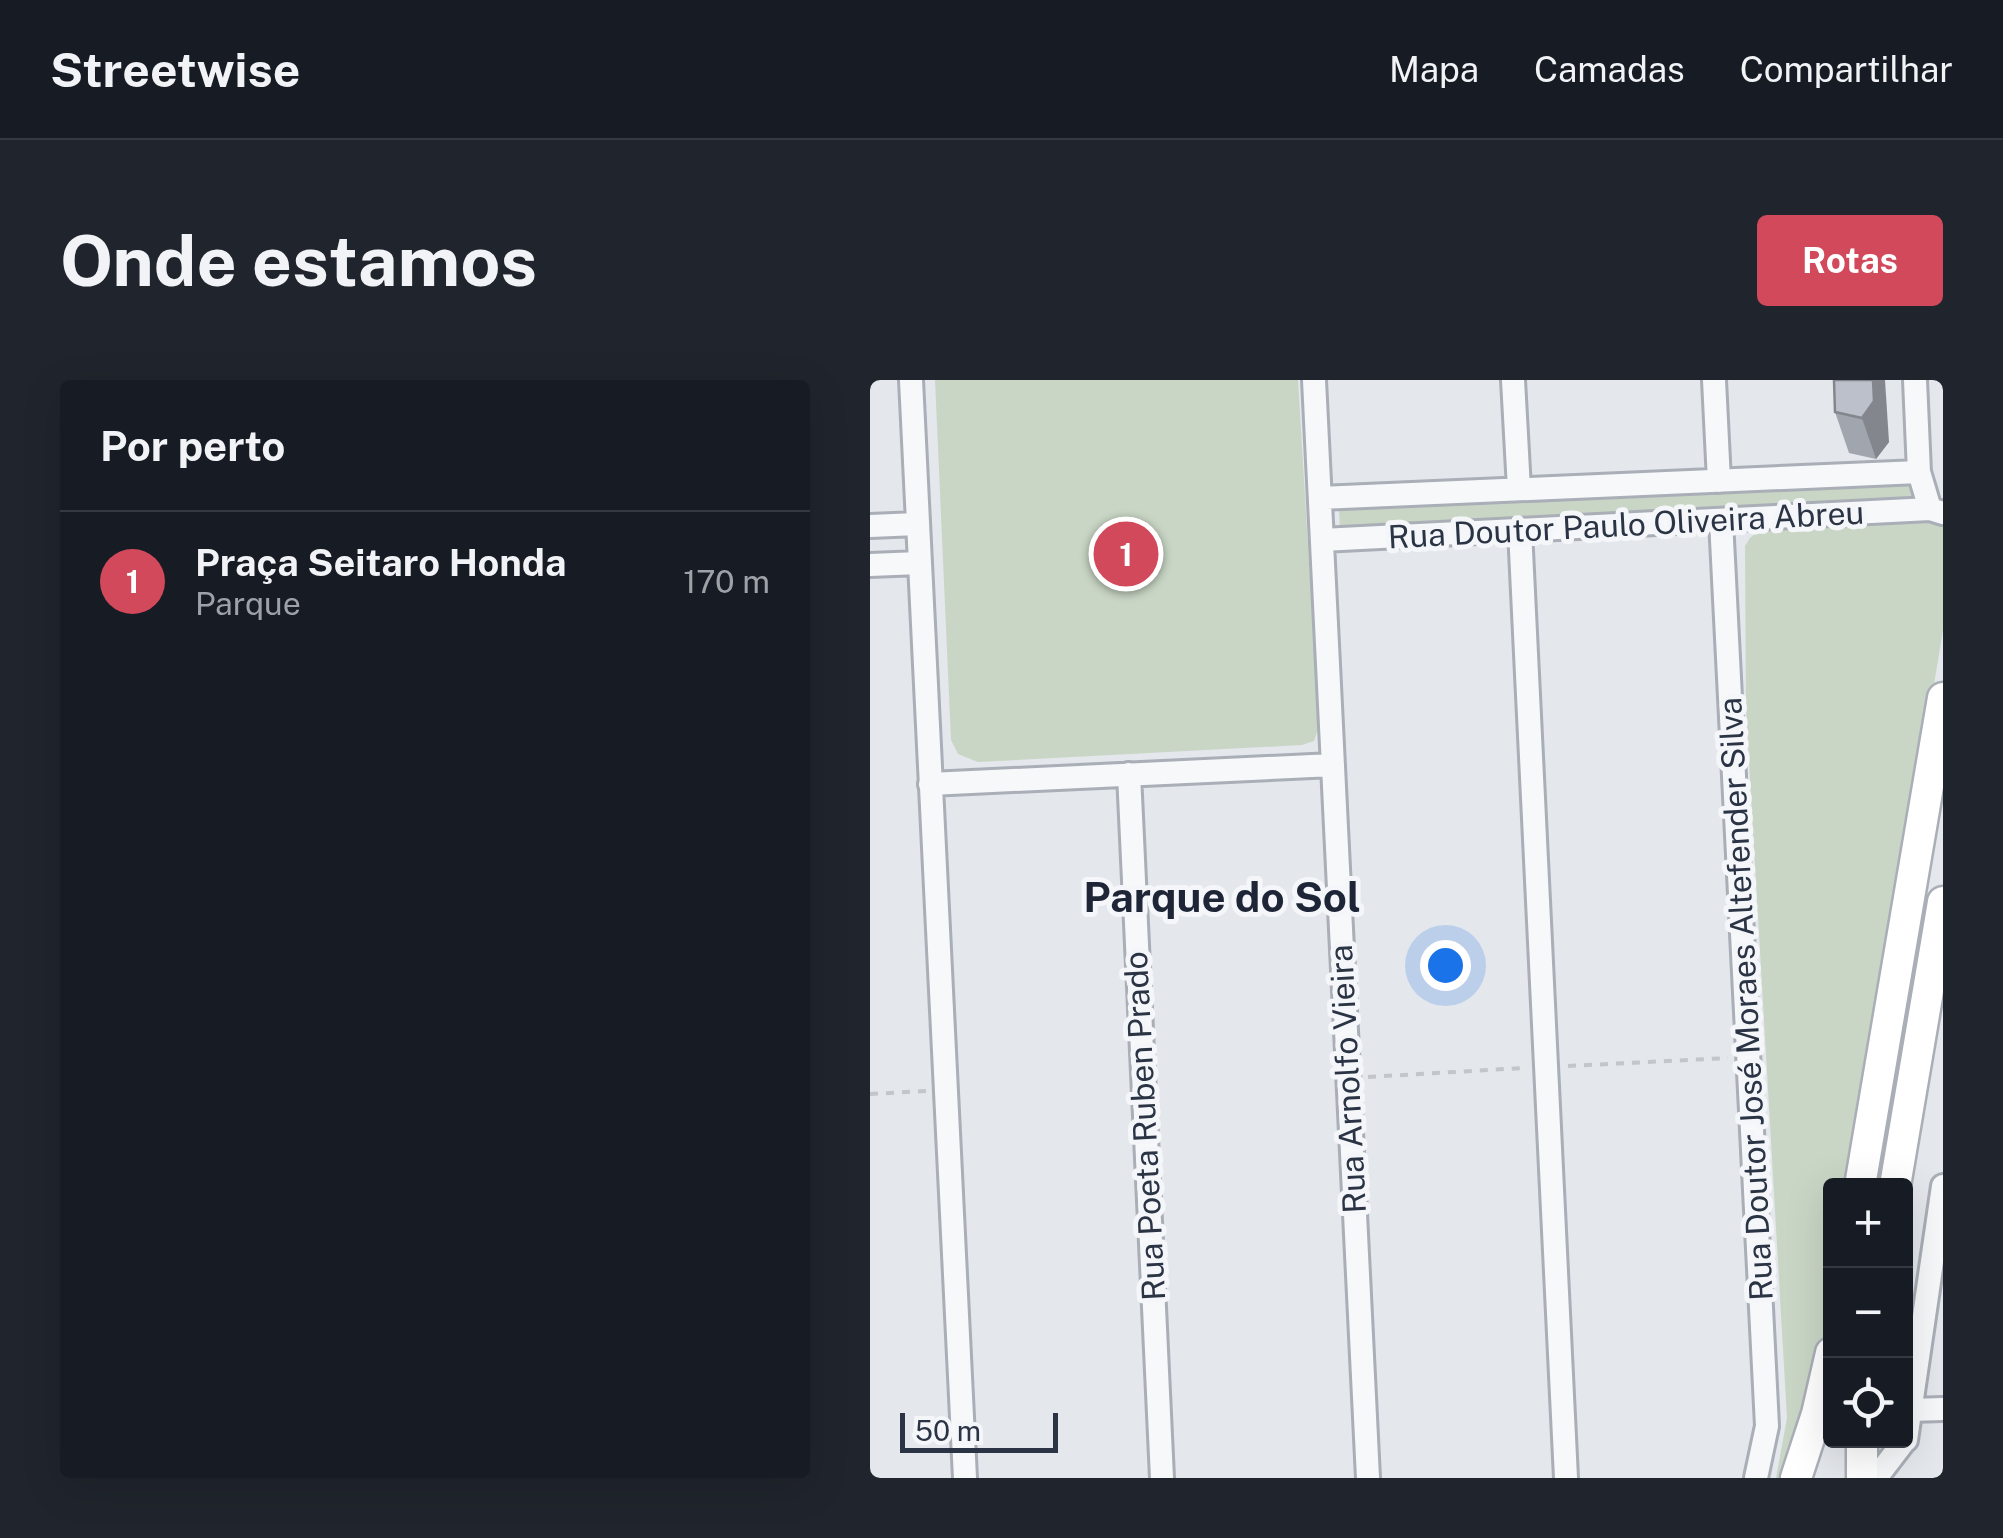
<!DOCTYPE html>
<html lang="pt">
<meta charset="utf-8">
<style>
:root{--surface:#171b24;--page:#20242c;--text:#f1f3f6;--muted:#9ea1a6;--line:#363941;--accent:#d1495b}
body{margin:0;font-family:"Public Sans",sans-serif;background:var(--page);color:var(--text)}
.controls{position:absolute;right:30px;bottom:30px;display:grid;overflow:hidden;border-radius:10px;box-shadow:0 10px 40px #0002}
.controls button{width:90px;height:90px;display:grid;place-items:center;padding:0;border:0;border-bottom:2px solid var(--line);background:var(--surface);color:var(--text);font:50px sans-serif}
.scale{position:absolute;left:30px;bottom:25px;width:158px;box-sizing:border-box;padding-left:10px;border:5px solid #2b3445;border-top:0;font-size:28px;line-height:35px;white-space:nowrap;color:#2b3445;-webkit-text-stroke:8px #f4f6f9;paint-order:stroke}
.you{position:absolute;left:575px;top:585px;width:35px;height:35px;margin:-25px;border:8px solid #fff;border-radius:50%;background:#1a73e8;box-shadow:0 0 0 15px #1a73e833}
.badge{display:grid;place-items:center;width:65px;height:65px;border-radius:50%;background:var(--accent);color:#fff;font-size:32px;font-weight:700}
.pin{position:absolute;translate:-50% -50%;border:5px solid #fff;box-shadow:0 2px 10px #0006}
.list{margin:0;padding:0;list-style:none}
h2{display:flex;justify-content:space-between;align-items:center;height:130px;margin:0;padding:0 40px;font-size:42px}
h2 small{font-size:32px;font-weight:400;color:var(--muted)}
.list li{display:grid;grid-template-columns:65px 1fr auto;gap:30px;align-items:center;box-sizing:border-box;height:140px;padding:0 40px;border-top:2px solid var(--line)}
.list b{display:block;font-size:38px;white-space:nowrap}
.list p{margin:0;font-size:32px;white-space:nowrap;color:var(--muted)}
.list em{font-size:32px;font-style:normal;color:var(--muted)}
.icon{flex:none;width:55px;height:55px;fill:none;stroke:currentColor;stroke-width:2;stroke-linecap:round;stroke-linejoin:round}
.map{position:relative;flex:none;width:1073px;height:1098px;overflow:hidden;border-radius:10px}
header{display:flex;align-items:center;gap:60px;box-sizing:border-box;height:140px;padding:0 50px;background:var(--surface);border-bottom:2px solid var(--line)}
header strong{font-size:48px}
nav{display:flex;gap:55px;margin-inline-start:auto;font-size:35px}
.intro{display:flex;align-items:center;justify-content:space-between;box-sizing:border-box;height:240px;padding:0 60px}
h1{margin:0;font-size:70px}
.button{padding:25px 45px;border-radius:10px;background:var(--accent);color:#fff;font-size:35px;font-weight:700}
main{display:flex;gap:60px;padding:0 60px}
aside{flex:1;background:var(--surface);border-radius:10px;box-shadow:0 10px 40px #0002}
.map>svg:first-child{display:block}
.green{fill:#c9d6c5}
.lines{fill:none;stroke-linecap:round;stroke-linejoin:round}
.street-casing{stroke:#a9aeb7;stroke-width:28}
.secondary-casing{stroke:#a9aeb7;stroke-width:35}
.path{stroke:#c2c5cb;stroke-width:4;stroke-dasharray:8 8;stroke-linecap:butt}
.street{stroke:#f7f8fa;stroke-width:22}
.secondary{stroke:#fff;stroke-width:30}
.wall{fill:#a1a5ae}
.shaded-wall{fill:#83868d}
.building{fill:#bbc0ca;stroke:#83868d;stroke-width:2.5}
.labels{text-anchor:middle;stroke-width:10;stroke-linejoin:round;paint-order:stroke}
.street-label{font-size:32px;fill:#2b3445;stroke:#f4f6f9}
.district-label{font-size:42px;font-weight:bold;fill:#1d2536;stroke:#f4f6f9}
</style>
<header>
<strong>Streetwise</strong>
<nav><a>Mapa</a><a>Camadas</a><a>Compartilhar</a></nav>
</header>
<div class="intro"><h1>Onde estamos</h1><a class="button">Rotas</a></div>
<main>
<aside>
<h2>Por perto<small></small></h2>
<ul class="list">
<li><span class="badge">1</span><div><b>Praça Seitaro Honda</b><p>Parque</p></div><em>170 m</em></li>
</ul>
</aside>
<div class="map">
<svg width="1073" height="1098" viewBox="0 0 1073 1098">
<rect width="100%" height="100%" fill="#e4e7ec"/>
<path class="green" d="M 65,0 L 428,0 L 449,347 L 444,361 L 432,365 L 108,382 L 88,374 L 81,360 Z
M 1042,100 L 1043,121 L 470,149 L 469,129 Z
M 1056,139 L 1073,145 L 1073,250 L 981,805 L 961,806 L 960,928 L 949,1000 L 920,1098 L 906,1098 L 917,1038 L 876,329 L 875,166 L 880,158 L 891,149 Z"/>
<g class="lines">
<g class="street-casing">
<path id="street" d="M 41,0 L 95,1098
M 444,0 L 498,1098
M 643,0 L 649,109
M 844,0 L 849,101
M 1045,0 L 1049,92 L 1060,129
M 450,118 L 1049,92
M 851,140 L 897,1046 L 886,1098
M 0,146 L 47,144
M 650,150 L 696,1098
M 452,160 L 1060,129 L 1073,133
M 0,185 L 49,183
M 259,394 L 292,1098
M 60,404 L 463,385
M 1040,1030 L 1073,1029
M 1036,1060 L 1073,806
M 1006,1098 L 1035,1060"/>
</g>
<g class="secondary-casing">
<path id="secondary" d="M 990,806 L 1073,318
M 1025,806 L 1073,522
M 926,1098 L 947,1034 L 961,973
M 992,1098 L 992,1060"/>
</g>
<path class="path" d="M 698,686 L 858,678
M 498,697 L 653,688
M 0,714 L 56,711"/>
<use href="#street" class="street"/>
<use href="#secondary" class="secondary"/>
</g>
<path class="wall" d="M 964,0 L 1019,62 L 1006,79 L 979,73 L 965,32 Z"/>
<path class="shaded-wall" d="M 1003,0 L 1015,0 L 1019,62 L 1006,79 L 992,38 Z"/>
<path class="building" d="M 964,0 L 1003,0 L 1004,21 L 992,38 L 965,32 Z"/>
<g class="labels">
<g class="street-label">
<text transform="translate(756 145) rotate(-3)" y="11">Rua Doutor Paulo Oliveira Abreu</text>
<text transform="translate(876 619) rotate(-93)" y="11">Rua Doutor José Moraes Altefender Silva</text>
<text transform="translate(478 699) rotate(-93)" y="11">Rua Arnolfo Vieira</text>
<text transform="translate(275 746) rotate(-93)" y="11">Rua Poeta Ruben Prado</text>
</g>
<g class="district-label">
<text x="352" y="532">Parque do Sol</text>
</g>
</g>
</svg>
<div class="controls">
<button>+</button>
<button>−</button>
<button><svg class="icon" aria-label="locate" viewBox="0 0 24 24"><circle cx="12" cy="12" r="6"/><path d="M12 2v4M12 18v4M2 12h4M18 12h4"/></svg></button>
</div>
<div class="scale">50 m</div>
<div class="you"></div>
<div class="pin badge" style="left:256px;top:174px">1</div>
</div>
</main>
